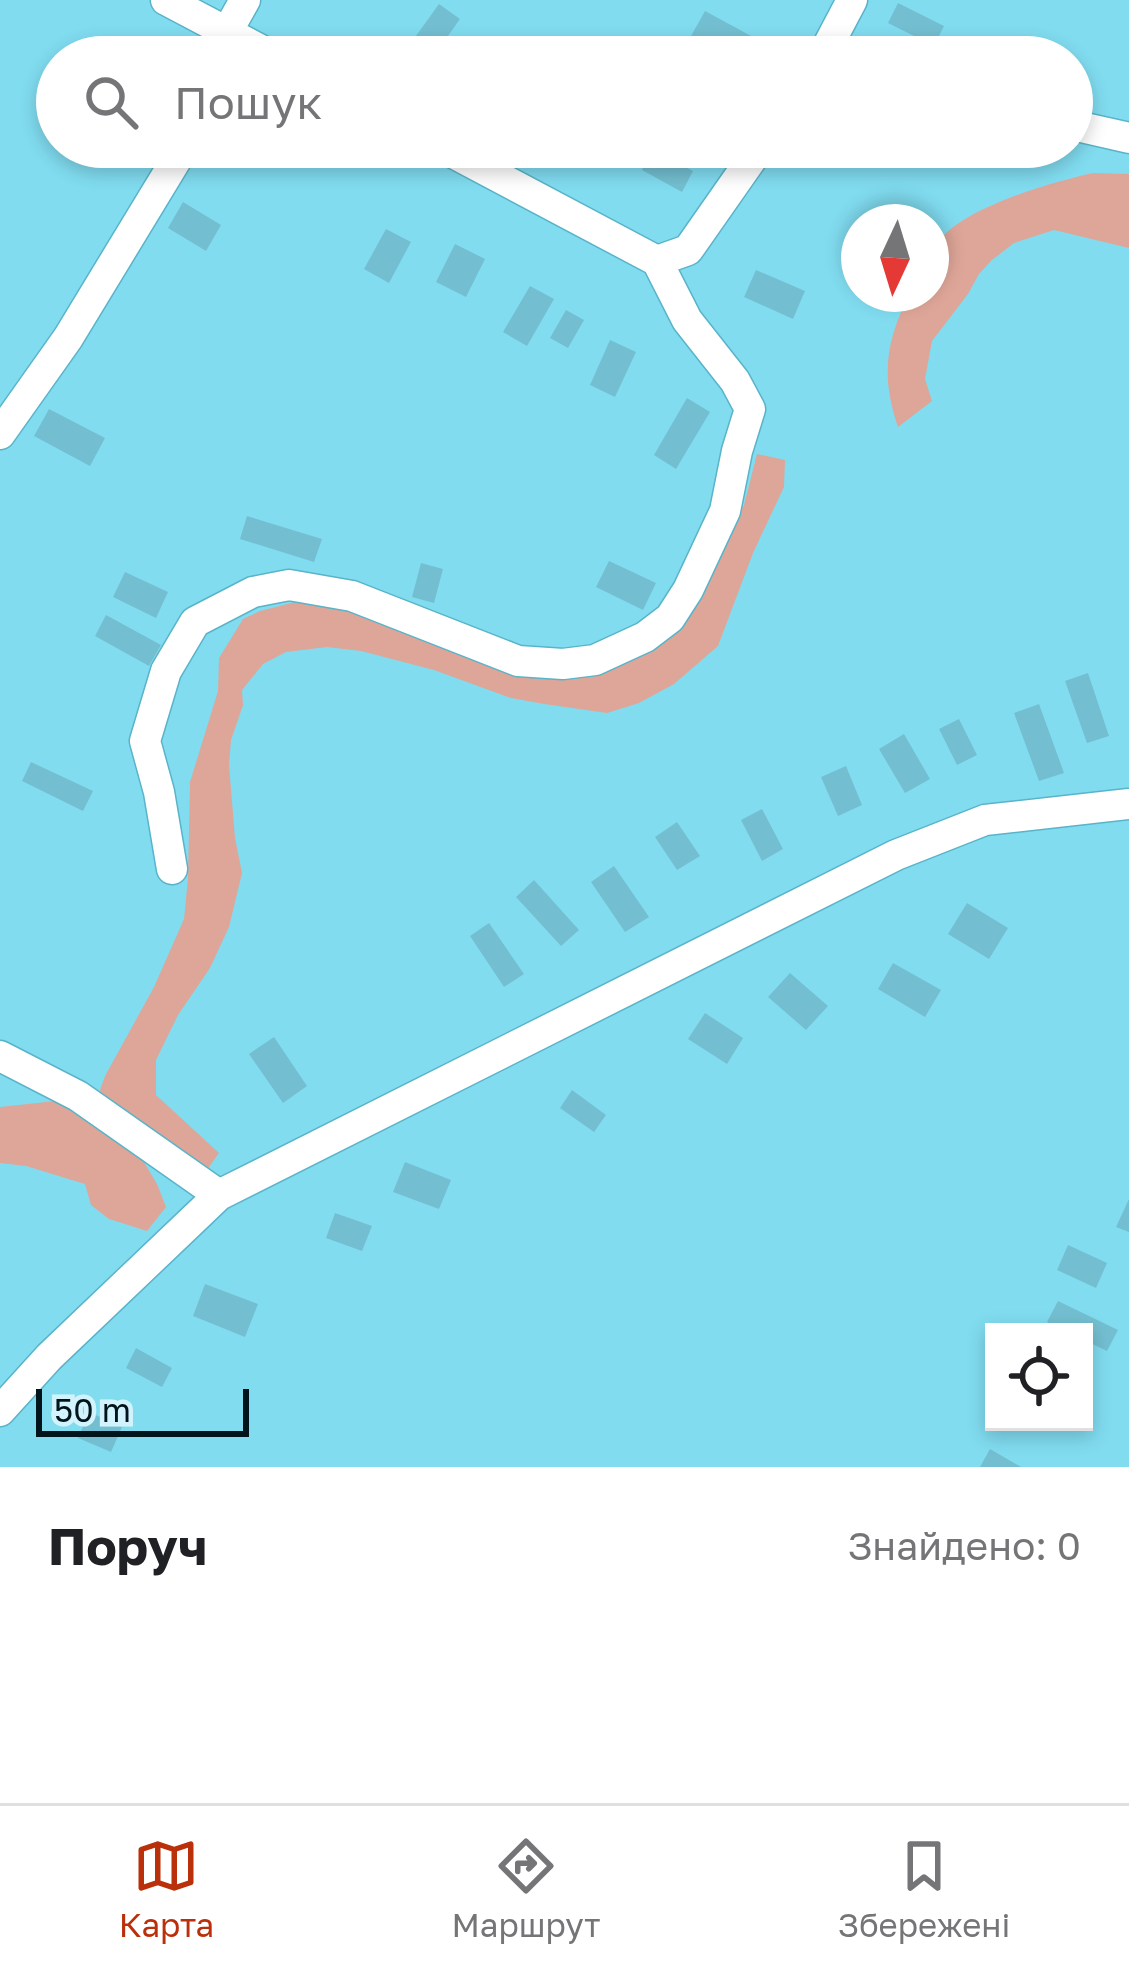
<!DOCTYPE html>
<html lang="uk">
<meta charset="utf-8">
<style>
:root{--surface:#fff;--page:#f2f2f2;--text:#202124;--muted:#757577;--line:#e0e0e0;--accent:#ba300a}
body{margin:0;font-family:"Golos Text",sans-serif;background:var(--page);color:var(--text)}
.controls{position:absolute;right:36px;bottom:36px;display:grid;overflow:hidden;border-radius:0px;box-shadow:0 6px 18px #0003}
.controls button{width:108px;height:108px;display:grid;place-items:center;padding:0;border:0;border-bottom:3px solid var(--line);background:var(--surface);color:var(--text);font:60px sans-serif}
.compass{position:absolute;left:841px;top:204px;width:108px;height:108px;border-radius:50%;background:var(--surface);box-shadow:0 6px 18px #0003;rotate:184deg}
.scale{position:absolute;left:36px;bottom:30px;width:213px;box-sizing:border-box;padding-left:12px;border:6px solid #00151b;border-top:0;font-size:33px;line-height:42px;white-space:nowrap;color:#00151b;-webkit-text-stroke:9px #d2f3fc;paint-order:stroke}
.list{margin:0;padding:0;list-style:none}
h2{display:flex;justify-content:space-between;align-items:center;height:156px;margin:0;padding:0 48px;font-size:51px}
h2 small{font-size:39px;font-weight:400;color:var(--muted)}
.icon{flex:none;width:66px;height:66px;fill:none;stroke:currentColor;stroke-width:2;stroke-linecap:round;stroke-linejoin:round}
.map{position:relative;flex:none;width:1129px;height:1467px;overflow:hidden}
.search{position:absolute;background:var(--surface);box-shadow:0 6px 18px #0003;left:36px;right:36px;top:36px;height:132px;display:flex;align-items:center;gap:30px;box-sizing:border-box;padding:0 42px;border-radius:66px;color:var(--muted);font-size:45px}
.sheet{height:336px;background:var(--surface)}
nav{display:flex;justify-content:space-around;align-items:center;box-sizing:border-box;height:168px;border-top:3px solid var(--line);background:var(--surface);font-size:33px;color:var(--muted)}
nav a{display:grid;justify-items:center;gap:6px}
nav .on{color:var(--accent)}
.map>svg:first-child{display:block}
.green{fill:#dea698}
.building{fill:#73bfd1}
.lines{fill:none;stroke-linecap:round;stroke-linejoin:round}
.minor-casing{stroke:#59b4c9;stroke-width:33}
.minor{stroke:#fff;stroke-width:30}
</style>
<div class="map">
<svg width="1129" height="1467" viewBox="0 0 1129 1467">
<rect width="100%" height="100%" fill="#81dcf0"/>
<path class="green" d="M 1093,173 L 1129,174 L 1129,248 L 1054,230 L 1014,243 L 992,260 L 979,274 L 968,294 L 932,341 L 925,379 L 932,401 L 898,427 C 881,377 885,341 910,294 L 931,294 C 931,282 928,268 931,256 C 941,212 1053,182 1093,173 Z
M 757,454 L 785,460 L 784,487 L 753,553 L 718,646 L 674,684 L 639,703 L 607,713 L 544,704 L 511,698 L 434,670 L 361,651 L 327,647 L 286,652 L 263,664 L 242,690 L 243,705 L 231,740 L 229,765 L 235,838 L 242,873 L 229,927 L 210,968 L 178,1015 L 156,1060 L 156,1095 L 219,1153 L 204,1174 L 107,1107 L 100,1090 L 105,1076 L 154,987 L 184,919 L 188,878 L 190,782 L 218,691 L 219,658 L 243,619 L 260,611 L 303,600 L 352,607 L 509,672 L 574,678 L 600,672 L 712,563 L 744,505 Z
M 65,1100 L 141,1157 L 157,1184 L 166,1207 L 147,1231 L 109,1219 L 91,1205 L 85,1184 L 26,1166 L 0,1163 L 0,1107 Z"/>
<path class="building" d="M 898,3 L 944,26 L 934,46 L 888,23 Z
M 439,4 L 460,19 L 433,57 L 422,57 L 408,47 Z
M 705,11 L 764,43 L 756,57 L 730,57 L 691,36 Z
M 135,147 L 165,147 L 158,160 Z
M 653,150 L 693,171 L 682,192 L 642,170 Z
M 183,202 L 221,225 L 206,251 L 168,228 Z
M 386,229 L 411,242 L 389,283 L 364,269 Z
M 455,244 L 485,259 L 466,297 L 436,282 Z
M 756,270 L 805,291 L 793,319 L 744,297 Z
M 530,286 L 554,299 L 527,346 L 503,332 Z
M 566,310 L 584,320 L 568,348 L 550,338 Z
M 610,340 L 636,352 L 615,397 L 590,385 Z
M 687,398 L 710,412 L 676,469 L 654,455 Z
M 49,409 L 105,438 L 90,466 L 34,436 Z
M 247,516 L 322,539 L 314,562 L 240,539 Z
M 609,561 L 656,583 L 643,610 L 596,587 Z
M 421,563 L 443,569 L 434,603 L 412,597 Z
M 125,572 L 168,592 L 156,618 L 113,597 Z
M 106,615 L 161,645 L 149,666 L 95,636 Z
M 1088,673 L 1109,736 L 1087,743 L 1065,681 Z
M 1039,704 L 1064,773 L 1039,781 L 1014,713 Z
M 959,719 L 977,755 L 957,765 L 939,729 Z
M 904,734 L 930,779 L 905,793 L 879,749 Z
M 31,762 L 93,791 L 83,811 L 22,781 Z
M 846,766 L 862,805 L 838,816 L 821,777 Z
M 762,809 L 783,849 L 762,861 L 741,820 Z
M 677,822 L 700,856 L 677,870 L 655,837 Z
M 614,866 L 649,917 L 625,932 L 591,882 Z
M 534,880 L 579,930 L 561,946 L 516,897 Z
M 967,903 L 1008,928 L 989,959 L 948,934 Z
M 489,923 L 524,974 L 504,987 L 470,936 Z
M 893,963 L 941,990 L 925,1017 L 878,989 Z
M 790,973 L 828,1006 L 806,1030 L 768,997 Z
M 705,1013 L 743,1038 L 727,1064 L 688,1039 Z
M 274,1037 L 307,1086 L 283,1103 L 249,1054 Z
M 572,1090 L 606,1115 L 594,1132 L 560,1108 Z
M 405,1162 L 451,1180 L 439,1209 L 393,1192 Z
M 1129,1199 L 1129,1232 L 1116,1227 Z
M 335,1213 L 372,1226 L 362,1251 L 326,1238 Z
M 1068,1245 L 1107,1263 L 1096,1288 L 1057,1270 Z
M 205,1284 L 258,1304 L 245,1337 L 193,1316 Z
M 1058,1301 L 1118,1330 L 1107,1351 L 1084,1340 L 1084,1332 L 1067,1332 L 1047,1322 Z
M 136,1348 L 172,1368 L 162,1387 L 126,1368 Z
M 89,1412 L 122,1427 L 111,1452 L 78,1438 Z
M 990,1449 L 1021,1467 L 980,1467 Z"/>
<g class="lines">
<g class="minor-casing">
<path id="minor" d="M 166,0 L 274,57
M 228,57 L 227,32 L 245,0
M 822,57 L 852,0
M 1072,125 L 1129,138
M 442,147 L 657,261 L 688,250 L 760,147
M 0,434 L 68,338 L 184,147
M 172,869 L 159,792 L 145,741 L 166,671 L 195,622 L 253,592 L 289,585 L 352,596 L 518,661 L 563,664 L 595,660 L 645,637 L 670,618 L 688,590 L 725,511 L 737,451 L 750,409 L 735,381 L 687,320 L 657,261
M 0,1056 L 78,1096 L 219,1195
M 0,1411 L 49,1357 L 219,1195 L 896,855 L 985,820 L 1129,804"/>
</g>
<use href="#minor" class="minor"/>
</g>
</svg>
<div class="controls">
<button><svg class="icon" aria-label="locate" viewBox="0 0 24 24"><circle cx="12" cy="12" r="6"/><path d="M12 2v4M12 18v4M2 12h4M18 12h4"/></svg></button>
</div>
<svg class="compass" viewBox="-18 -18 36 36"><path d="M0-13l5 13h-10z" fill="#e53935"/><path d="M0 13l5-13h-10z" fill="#757577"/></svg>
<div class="scale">50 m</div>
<div class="search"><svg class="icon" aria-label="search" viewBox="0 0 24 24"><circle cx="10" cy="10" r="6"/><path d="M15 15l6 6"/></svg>Пошук</div>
</div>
<section class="sheet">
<h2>Поруч<small>Знайдено: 0</small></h2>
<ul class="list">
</ul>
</section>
<nav>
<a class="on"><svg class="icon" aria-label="map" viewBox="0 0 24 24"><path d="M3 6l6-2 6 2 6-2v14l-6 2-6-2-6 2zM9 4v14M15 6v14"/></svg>Карта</a>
<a><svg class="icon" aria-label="directions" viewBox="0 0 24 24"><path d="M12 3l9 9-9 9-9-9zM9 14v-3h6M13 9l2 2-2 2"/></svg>Маршрут</a>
<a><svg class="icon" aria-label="saved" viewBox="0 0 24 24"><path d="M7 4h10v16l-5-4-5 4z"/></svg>Збережені</a>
</nav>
